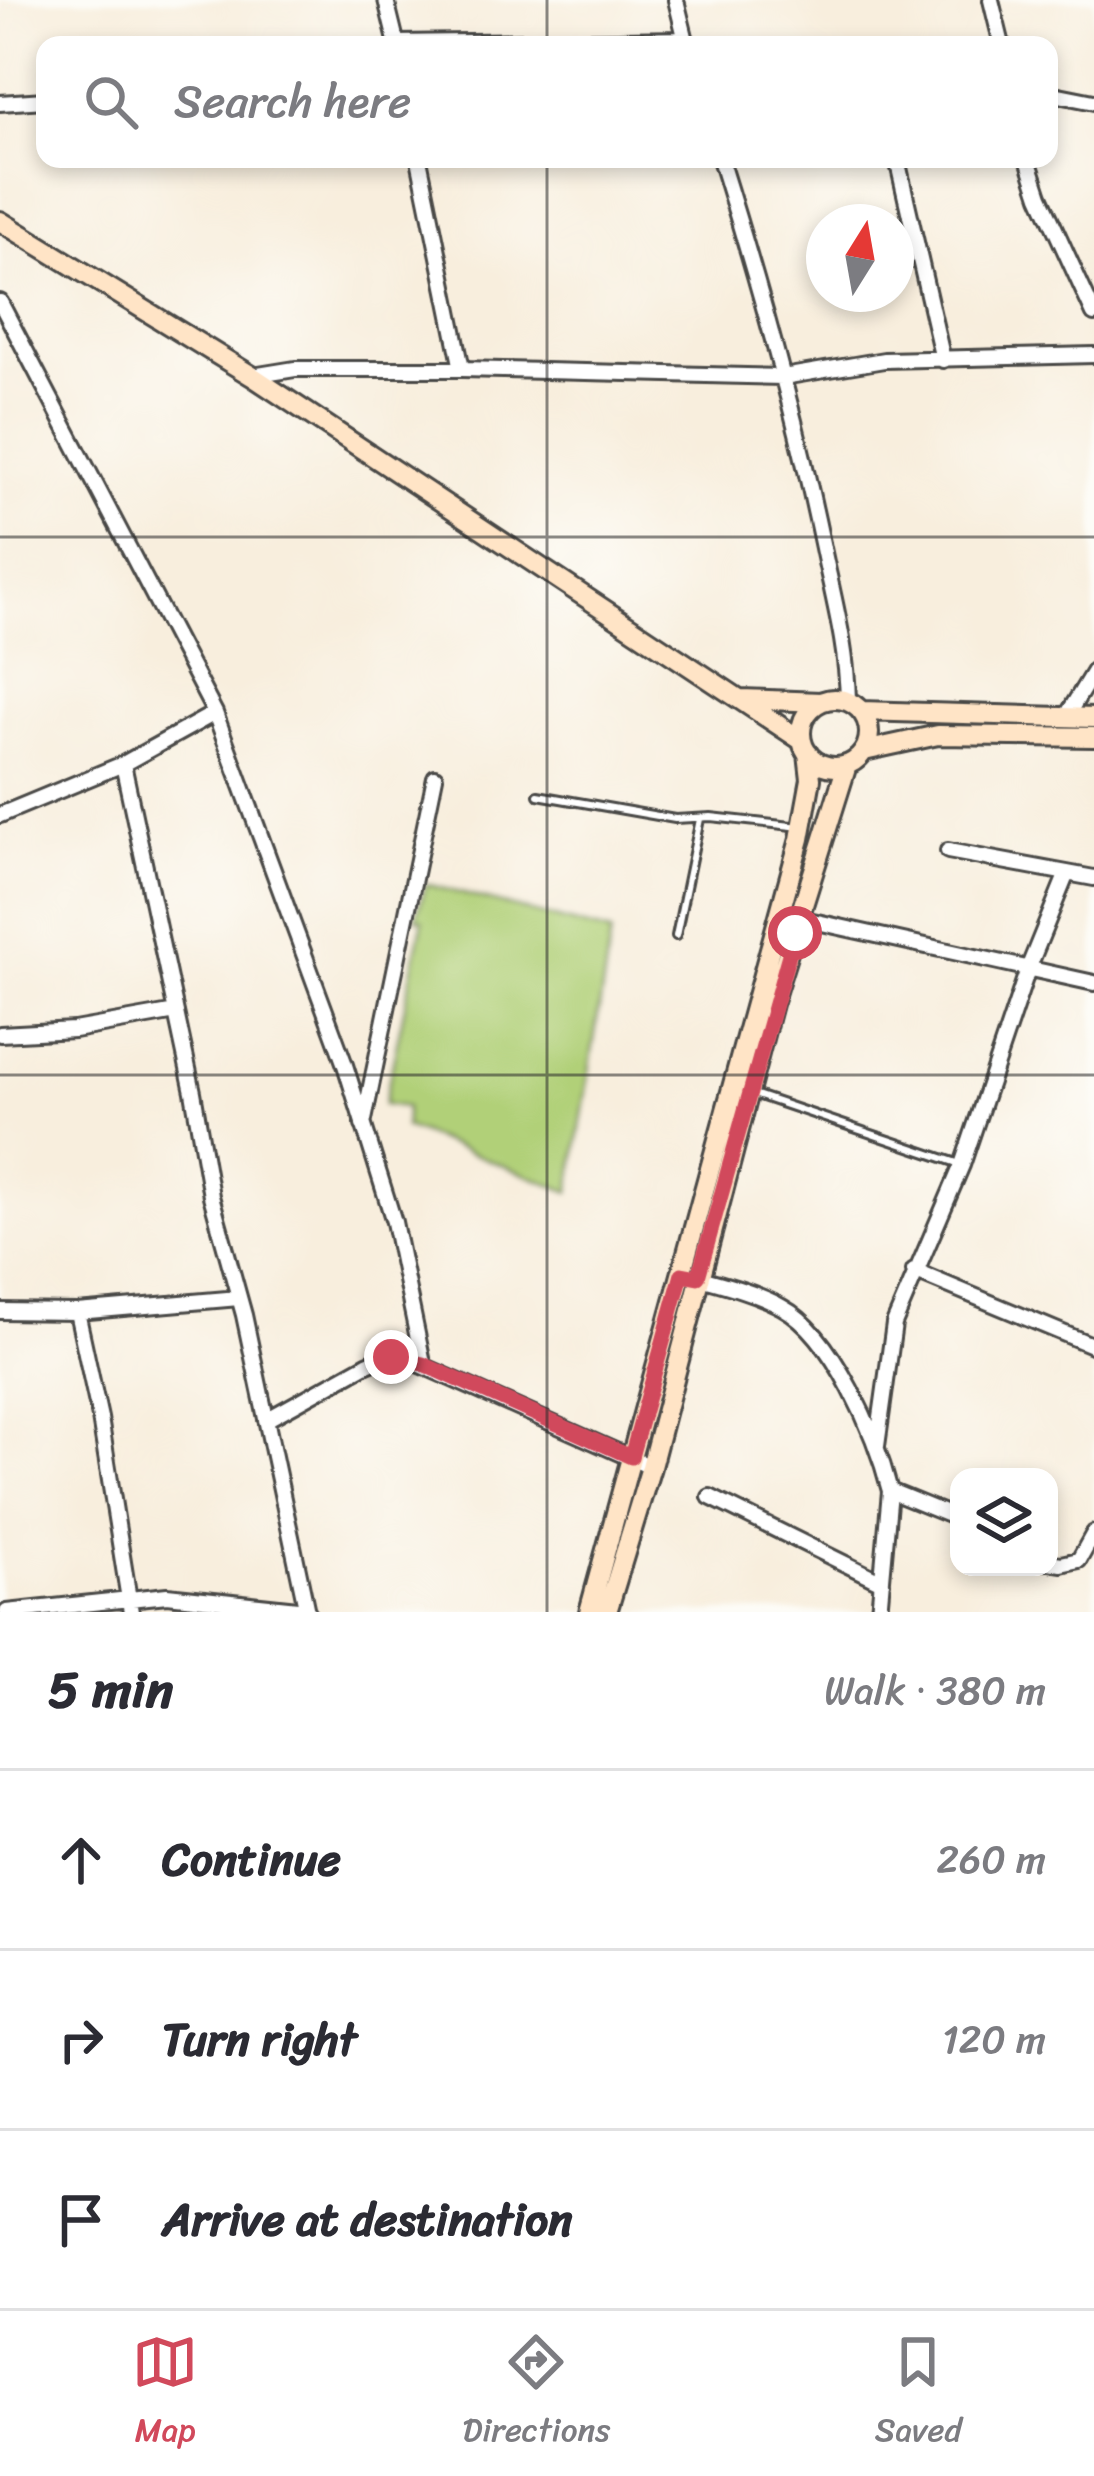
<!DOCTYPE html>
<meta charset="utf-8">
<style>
:root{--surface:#fff;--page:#f7f7f7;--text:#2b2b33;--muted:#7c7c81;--line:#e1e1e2;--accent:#d1495b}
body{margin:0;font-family:Sriracha,sans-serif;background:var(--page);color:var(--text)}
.controls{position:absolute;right:36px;bottom:36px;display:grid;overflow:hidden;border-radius:24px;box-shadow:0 6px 18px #0003}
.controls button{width:108px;height:108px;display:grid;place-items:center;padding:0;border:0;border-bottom:3px solid var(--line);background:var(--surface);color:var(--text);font:60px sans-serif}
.compass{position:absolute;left:806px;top:204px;width:108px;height:108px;border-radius:50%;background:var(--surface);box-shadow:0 6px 18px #0003;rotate:11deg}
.stop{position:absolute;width:36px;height:36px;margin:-27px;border:9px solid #d1495b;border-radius:50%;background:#fff}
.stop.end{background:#d1495b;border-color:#fff;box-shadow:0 3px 12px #0008}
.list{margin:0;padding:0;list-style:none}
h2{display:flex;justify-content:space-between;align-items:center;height:156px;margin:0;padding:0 48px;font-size:51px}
h2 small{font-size:39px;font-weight:400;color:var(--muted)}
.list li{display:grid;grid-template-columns:78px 1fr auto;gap:36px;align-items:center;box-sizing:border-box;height:180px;padding:0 48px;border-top:3px solid var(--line)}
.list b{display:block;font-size:45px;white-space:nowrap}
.list em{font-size:39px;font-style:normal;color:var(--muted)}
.icon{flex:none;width:66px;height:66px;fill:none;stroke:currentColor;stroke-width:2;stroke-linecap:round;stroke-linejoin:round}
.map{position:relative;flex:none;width:1094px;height:1612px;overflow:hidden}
.search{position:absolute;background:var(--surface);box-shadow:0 6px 18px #0003;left:36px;right:36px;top:36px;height:132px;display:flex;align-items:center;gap:30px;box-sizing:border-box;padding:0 42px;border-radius:24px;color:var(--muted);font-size:45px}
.sheet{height:696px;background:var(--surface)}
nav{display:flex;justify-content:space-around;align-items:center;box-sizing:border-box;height:168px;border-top:3px solid var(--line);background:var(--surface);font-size:33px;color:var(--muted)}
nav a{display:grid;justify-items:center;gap:6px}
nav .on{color:var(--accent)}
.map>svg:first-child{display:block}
.green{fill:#b1d078;stroke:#6e7e52;stroke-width:3}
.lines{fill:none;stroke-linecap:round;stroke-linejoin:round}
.lane-casing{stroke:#4a4846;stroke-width:12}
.street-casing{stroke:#4a4846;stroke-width:20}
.secondary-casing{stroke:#4a4846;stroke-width:24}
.lane{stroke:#fff;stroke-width:6}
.street{stroke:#fff;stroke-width:14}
.secondary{stroke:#ffe4c6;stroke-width:18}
.route{stroke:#d1495b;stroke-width:15}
.grid{fill:none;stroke:#2b2b2b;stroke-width:3;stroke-opacity:0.55}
</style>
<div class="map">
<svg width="1094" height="1612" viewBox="0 0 1094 1612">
<rect width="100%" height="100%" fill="#fdfcf7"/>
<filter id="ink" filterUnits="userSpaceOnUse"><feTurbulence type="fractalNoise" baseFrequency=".00833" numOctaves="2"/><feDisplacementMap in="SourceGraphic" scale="24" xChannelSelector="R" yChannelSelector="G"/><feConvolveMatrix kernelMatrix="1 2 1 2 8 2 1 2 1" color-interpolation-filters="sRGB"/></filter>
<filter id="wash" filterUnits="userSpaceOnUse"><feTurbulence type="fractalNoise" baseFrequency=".004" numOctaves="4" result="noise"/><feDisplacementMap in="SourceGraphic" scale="48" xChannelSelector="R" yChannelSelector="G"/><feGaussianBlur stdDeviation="2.7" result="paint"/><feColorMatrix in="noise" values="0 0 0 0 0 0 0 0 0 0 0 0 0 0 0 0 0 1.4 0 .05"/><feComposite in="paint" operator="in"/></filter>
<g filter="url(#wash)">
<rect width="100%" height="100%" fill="#f8eedd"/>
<path class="green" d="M 426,884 L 611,933 L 570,1192 L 405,1127 L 406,1107 L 384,1104 L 423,920 L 416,918 Z"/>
</g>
<g filter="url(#ink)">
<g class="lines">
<g class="lane-casing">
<path id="lane" d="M 538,795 L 675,819 L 711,817 L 801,827
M 676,936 L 700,819
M 751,1093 L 960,1164"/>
</g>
<g class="street-casing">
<path id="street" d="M 386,0 L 397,45
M 676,0 L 687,45
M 991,0 L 1002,45
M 396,43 L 686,39
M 1049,93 L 1094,102
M 0,103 L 45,100
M 419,159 L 462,369
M 720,159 C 760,287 796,417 823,548 C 834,601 847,647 848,701
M 897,159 L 943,360
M 1028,159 L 1040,196 L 1094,314
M 0,302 L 215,713 L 345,1065 L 394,1222 L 423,1363
M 252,376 L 295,369 L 462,369 L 783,377 L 884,360 L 1094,355
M 1066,717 L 1094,671
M 123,764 L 193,1092 L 211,1196 L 244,1315 L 307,1612
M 0,815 L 123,764 L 215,713
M 948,851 L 1094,878
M 799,918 L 1094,983
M 0,1034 L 74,1030 L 176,1012
M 363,1125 L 435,777
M 914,1271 L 1094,1346
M 693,1276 C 722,1284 755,1292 782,1307 C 834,1335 876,1436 890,1491 L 959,1519
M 0,1311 L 77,1312 L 239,1298
M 77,1312 L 100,1418 L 131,1612
M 266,1420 L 367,1364 L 381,1358 L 403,1357 L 651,1467
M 877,1446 L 894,1324 L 962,1165 L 1028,969 L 1067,873
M 710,1497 L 882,1582
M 1049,1562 L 1061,1564 L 1079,1560 L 1094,1533
M 7,1612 L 167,1595 L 307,1610
M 879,1612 L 890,1491"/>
</g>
<g class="secondary-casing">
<path id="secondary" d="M 0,221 L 252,376 L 801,740
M 741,699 L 821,702
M801 733a34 34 0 1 1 68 0a34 34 0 1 1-68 0Z
M 861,711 L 1094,718
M 864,751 L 938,735 L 1094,737
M 589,1612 L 800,839 L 811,779 L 808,753
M 607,1612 L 651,1467 L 772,1004 L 847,765"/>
</g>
<use href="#lane" class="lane"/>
<use href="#street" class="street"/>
<use href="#secondary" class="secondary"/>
</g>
</g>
<g class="lines" filter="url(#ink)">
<path class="route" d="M 391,1357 L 423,1364 L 631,1457 L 682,1274 L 698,1277 L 795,933"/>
</g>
<path class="grid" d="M 547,0 L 547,45M 547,159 L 547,1612M 0,537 L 1094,537M 0,1075 L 1094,1075"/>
</svg>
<div class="controls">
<button><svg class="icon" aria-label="layers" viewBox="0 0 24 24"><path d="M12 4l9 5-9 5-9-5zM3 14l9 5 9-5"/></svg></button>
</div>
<svg class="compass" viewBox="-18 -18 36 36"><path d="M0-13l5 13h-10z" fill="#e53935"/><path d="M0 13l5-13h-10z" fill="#7c7c81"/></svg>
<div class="stop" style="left:795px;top:933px"></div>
<div class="stop end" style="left:391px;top:1357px"></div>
<div class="search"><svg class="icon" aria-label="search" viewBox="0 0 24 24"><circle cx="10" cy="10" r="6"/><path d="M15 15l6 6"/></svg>Search here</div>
</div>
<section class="sheet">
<h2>5 min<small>Walk · 380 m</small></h2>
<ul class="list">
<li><svg class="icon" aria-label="ahead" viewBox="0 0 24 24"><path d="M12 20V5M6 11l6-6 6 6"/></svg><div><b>Continue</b></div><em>260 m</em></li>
<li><svg class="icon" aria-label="right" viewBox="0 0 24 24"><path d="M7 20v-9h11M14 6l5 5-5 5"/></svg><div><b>Turn right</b></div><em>120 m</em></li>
<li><svg class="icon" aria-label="arrive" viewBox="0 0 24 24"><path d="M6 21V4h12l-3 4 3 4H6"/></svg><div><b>Arrive at destination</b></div></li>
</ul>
</section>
<nav>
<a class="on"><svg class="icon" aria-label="map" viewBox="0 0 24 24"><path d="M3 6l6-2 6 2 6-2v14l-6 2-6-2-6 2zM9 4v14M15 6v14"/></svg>Map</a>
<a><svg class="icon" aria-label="directions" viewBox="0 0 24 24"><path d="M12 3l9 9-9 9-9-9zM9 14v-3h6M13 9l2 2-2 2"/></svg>Directions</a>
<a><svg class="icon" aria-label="saved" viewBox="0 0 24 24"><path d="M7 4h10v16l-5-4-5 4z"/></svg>Saved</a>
</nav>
